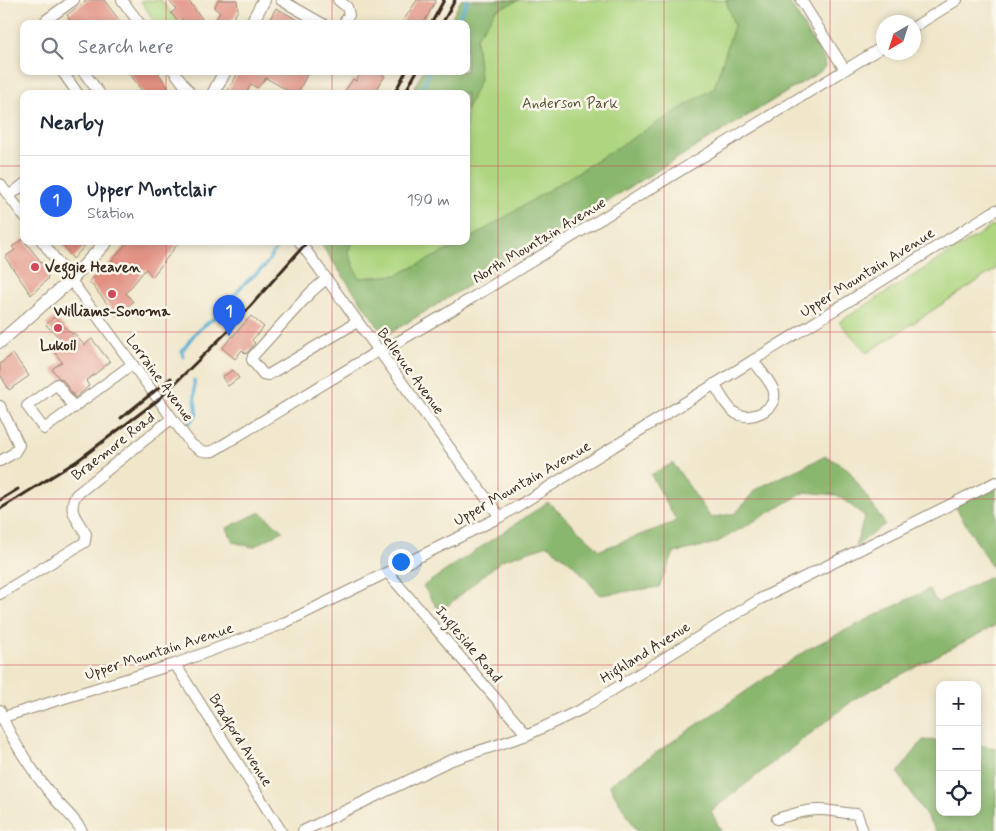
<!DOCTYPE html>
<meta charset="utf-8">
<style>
:root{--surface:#fff;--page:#f2f2f3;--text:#1f2937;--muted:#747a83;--line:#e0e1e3;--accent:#2563eb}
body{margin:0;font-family:Mynerve,sans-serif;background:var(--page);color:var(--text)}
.controls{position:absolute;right:15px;bottom:15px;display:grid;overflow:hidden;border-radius:10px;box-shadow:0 2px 8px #0003}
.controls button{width:45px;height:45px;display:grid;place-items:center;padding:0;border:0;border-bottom:1px solid var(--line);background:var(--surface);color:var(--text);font:25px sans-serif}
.compass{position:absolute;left:876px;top:15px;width:45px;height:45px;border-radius:50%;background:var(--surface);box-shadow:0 2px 8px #0003;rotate:219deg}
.you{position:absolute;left:400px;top:561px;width:18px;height:18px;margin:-12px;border:4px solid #fff;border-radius:50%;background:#1a73e8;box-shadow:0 0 0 8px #1a73e833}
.badge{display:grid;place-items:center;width:32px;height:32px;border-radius:50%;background:var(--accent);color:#fff;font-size:16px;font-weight:700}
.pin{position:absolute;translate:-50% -41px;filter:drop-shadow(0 1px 2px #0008)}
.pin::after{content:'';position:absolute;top:26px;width:18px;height:15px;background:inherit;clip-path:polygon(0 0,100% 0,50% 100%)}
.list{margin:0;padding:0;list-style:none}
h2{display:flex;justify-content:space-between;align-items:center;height:65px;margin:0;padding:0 20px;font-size:21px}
h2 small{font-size:16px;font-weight:400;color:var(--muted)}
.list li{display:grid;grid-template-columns:32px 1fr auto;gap:15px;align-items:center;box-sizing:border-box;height:90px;padding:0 20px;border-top:1px solid var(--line)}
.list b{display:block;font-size:19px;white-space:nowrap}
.list p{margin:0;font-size:16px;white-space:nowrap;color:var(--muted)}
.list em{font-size:16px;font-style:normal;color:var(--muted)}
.icon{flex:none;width:28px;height:28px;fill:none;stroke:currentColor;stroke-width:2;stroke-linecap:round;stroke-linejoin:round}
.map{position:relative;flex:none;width:996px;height:831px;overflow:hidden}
.search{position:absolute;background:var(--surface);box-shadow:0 2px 8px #0003;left:20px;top:20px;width:450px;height:55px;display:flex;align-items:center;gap:12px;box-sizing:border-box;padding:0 18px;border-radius:10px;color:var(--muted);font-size:19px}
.panel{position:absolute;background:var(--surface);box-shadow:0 2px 8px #0003;left:20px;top:90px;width:450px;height:155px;border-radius:10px}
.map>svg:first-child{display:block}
.green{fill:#aed680;stroke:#74804f}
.forest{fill:#8ab76e;stroke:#627046}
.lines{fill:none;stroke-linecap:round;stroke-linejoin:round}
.stream{stroke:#59afd6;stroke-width:3}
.building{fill:#e19081}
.minor-casing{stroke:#968874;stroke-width:12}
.major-casing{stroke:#968874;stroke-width:14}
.minor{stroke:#fff;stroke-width:10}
.major{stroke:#fff;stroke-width:12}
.rail{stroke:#3b2a1e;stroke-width:3}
.grid{fill:none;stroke:#d1495b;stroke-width:1;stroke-opacity:0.55}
.poi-dot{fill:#d1495b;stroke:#fbf7ec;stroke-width:2}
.labels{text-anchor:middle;stroke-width:5;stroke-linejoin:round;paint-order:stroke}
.park-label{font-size:15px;fill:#585536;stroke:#fbf7ec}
.street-label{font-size:15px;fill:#3b2a1e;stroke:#fbf7ec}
.poi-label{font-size:15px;font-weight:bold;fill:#3b2a1e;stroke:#fbf7ec}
</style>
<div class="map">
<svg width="996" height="831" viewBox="0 0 996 831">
<rect width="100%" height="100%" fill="#fbf7ec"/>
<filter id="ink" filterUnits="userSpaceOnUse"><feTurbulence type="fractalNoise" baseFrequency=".02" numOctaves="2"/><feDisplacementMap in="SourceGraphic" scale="10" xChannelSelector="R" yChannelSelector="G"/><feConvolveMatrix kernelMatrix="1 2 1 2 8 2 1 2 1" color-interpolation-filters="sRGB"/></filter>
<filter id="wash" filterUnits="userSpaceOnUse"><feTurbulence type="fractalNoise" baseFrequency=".0096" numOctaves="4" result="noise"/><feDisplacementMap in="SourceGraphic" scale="20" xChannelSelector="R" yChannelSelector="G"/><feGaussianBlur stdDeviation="1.12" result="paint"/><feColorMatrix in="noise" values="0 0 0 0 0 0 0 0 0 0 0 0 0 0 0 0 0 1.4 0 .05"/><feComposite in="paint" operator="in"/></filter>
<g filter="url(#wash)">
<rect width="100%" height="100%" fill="#f0e7cb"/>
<path class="green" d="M 142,0 L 161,0 L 180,24 L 156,24 L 141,1 Z
M 461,0 L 788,0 L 824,60 L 825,66 L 821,71 L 385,336 L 320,243 L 321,241 L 466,241 L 466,94 L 411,94 L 423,71 L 466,71 L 466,24 L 449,24 Z
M 996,224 L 996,269 L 867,353 L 839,322 Z"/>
<path class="forest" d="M 461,0 L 520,0 L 497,9 L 476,38 L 480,79 L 466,111 L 466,94 L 411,94 L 423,71 L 466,71 L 466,24 L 449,24 Z
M 726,0 L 788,0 L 824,60 L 825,66 L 821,71 L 385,336 L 320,243 L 321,241 L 354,241 L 348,251 L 359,278 L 397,275 L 466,241 L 714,88 L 734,26 Z
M 826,456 L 848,469 L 885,524 L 855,547 L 865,516 L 837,495 L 805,492 L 716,543 L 674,553 L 659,587 L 600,595 L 576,567 L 548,545 L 502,560 L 440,612 L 423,586 L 548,502 L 600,550 L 672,523 L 676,520 L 651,475 L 673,463 L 711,518 L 736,513 L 756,489 Z
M 996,479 L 996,625 L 856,698 L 711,811 L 721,831 L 637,831 L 609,785 L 808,649 L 929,589 L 937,603 L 996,574 L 952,501 Z
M 260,512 L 283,531 L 253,547 L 233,542 L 227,528 Z
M 923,740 L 940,741 L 940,812 L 977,812 L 977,745 L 996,748 L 996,831 L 936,831 L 898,773 Z"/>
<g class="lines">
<path class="stream" d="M 455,24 L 468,0
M 420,94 L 430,71
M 325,242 L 329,241
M 183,357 L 182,351 L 196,332 L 214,318 L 244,284 L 265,266 L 276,249 L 282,245
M 189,423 L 197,414 L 195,401 L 194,380"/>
</g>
<g id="blocks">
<path class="building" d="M 87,0 L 104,0 L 122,24 L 73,24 L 67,15 Z
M 168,0 L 188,0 L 206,24 L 186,24 L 182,19 L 178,22 L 171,13 L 176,9 Z
M 218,0 L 237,0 L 238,10 L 230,24 L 214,24 L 220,12 L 214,8 Z
M 417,0 L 436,0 L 423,24 L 401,24 Z
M 276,8 L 305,24 L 267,24 Z
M 128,71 L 157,71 L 172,94 L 144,94 Z
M 239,71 L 309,71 L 297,94 L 294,94 L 266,78 L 257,88 L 251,84 L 246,94 L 226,94 Z
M 362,71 L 385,71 L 382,74 L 385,76 L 373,94 L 343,94 L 353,79 L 356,81 Z
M 23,239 L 49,272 L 47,280 L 31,295 L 5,257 L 15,250 L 12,247 Z
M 60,241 L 89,241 L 73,259 Z
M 128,241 L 180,241 L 152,277 L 146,269 L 126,293 L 133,302 L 117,316 L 89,281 L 106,268 Z
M 251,316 L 264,327 L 252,340 L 255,343 L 246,354 L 242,350 L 235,359 L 222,348 Z
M 54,317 L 72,334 L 74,333 L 84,345 L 92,339 L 110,362 L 86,381 L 89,386 L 75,398 L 63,380 L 58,377 L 52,369 L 62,362 L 52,349 L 63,341 L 46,325 Z
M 13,354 L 29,376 L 9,390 L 0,374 L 0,364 Z
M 233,370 L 239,378 L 228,386 L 222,377 Z"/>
</g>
</g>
<g filter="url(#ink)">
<use href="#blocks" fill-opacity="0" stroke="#968874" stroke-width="1"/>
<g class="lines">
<g class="minor-casing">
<path id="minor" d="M 122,0 L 140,24
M 281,0 L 323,24
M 338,0 L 347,7 L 349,15 L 343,24
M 801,0 L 845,70
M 49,24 L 46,20 L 74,0
M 914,27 L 957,0
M 62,71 L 78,94
M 83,71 L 100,94
M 174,71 L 191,94
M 0,184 L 24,216
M 9,196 L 24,184
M 42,241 L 191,444 C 199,450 203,453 213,451 L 378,351 L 391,346 L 444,315 L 884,46
M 299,241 L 500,517
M 326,279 L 310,293 L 253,356 L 252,360 L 263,374 L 268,375 L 357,322
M 714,384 C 720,393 727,409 737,414 C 751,421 777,410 774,392 C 772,382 759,370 753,360
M 0,406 L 19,445 L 14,453 L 0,461
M 74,408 L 57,384 L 27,406 L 44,429 L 131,365
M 388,573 L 527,735
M 0,594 L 85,542 L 86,534 C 77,519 67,511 76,495 L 171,419
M 175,664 L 281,831
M 0,710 C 8,736 37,778 55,799 C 65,811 73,816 82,831
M 0,718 L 175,664 L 280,625 L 500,517 L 996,210
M 777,819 C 790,815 806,809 821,810 C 833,810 844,814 857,814 L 863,831
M 303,831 L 449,761 L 527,735 L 582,709 L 760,599 L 996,482"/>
</g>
<g class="major-casing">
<path id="major" d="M 251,24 L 264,0
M 213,94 L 225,71
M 0,342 L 71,280 L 107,241"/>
</g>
<use href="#minor" class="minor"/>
<use href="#major" class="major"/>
<path class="rail" d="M 431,24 L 444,0
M 442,24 L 455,0
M 394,94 L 406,71
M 404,94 L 417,71
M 121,418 L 171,378
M 0,500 L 18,489
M 0,509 L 77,461 L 158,400 L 230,329 L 308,241"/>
</g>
</g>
<path class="grid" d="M 166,0 L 166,24M 332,0 L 332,24M 498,0 L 498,831M 664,0 L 664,831M 830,0 L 830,831M 166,71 L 166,94M 332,71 L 332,94M 0,166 L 24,166M 466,166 L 996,166M 166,241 L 166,831M 332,241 L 332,831M 0,332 L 996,332M 0,499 L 996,499M 0,665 L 996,665"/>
<g class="poi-dot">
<circle cx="35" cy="267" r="5"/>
<circle cx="112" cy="294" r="5"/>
<circle cx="58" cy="328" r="5"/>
</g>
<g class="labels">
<g class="park-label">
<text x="570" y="108">Anderson Park</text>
</g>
<g class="street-label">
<text transform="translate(539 240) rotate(-31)" y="5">North Mountain Avenue</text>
<text transform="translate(867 272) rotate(-32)" y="5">Upper Mountain Avenue</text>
<text transform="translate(411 371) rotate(54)" y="5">Bellevue Avenue</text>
<text transform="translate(160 378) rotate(54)" y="5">Lorraine Avenue</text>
<text transform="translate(113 446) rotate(-38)" y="5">Braemore Road</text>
<text transform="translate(522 483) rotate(-30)" y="5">Upper Mountain Avenue</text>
<text transform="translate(469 644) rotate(50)" y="5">Ingleside Road</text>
<text transform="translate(159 651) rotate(-18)" y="5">Upper Mountain Avenue</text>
<text transform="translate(645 652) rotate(-32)" y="5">Highland Avenue</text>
<text transform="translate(241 740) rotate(58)" y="5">Bradford Avenue</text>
</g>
<g class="poi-label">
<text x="45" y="272" text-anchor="start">Veggie Heaven</text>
<text x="112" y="316">Williams-Sonoma</text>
<text x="58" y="350">Lukoil</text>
</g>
</g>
</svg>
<div class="controls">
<button>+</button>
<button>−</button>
<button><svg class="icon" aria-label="locate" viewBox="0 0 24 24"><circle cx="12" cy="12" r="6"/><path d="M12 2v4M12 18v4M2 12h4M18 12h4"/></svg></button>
</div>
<svg class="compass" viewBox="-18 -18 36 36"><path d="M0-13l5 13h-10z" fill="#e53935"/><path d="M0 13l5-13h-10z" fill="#747a83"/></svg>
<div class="you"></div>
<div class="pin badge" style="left:229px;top:336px">1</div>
<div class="search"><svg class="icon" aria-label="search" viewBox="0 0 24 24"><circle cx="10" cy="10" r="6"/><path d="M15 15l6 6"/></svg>Search here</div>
<section class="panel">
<h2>Nearby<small></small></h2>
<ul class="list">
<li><span class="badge">1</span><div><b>Upper Montclair</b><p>Station</p></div><em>190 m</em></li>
</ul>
</section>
</div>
